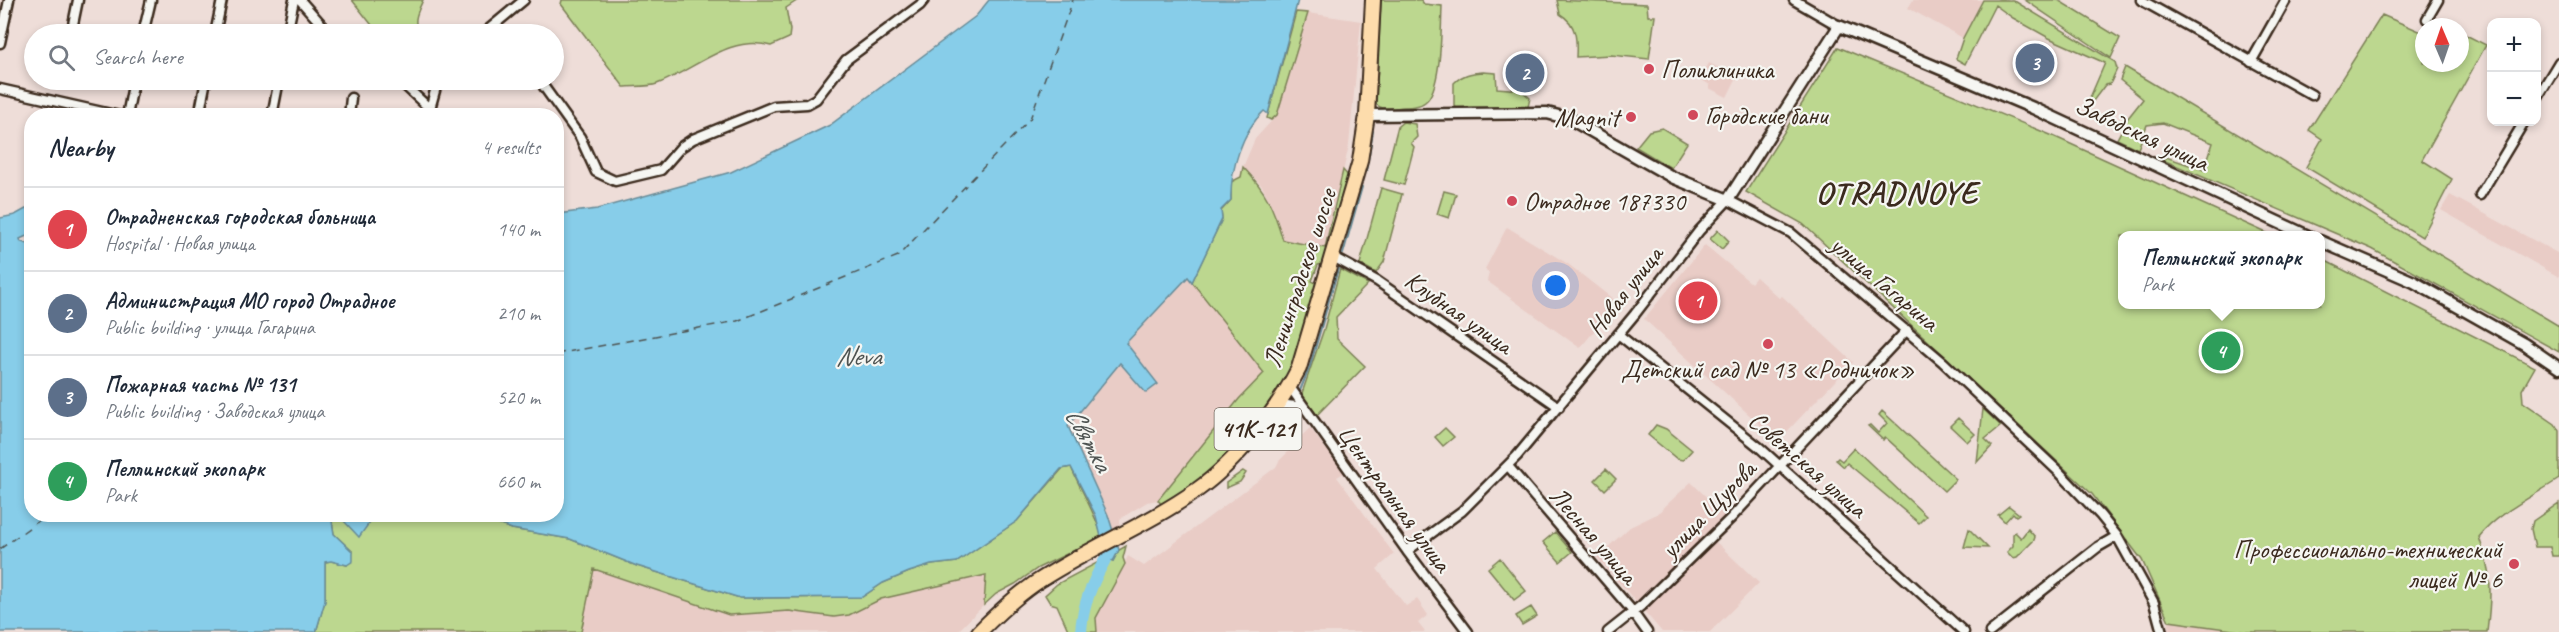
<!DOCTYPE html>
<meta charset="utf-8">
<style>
:root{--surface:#fff;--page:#f2f2f3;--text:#1f2937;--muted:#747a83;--line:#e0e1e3;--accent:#2563eb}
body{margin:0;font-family:Caveat,sans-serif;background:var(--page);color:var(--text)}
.controls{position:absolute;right:18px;top:18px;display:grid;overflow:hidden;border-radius:12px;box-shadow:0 3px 9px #0003}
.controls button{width:54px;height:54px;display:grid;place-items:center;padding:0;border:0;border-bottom:2px solid var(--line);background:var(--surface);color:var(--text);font:30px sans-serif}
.compass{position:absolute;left:2415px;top:18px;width:54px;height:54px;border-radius:50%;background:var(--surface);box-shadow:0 3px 9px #0003;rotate:358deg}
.you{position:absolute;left:1556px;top:286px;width:21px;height:21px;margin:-15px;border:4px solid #fff;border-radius:50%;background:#1a73e8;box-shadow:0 0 0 9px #1a73e833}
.badge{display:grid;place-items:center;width:39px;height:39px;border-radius:50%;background:var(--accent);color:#fff;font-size:20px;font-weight:700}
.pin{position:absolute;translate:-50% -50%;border:3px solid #fff;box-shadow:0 2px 6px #0006}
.popup{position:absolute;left:2118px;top:231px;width:207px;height:78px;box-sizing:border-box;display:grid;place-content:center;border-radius:12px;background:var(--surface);filter:drop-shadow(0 2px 4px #0005);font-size:20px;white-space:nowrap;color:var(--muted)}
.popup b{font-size:22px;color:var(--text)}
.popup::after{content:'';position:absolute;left:50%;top:100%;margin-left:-12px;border:12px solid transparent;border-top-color:var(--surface)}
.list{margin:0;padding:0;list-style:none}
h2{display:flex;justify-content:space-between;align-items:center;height:78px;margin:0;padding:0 24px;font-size:26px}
h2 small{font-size:20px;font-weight:400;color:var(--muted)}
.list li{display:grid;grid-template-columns:39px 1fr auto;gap:18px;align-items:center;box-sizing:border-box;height:84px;padding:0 24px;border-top:2px solid var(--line)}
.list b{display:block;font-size:22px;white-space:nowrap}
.list p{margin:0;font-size:20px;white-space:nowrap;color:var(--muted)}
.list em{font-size:20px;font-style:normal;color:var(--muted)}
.icon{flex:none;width:33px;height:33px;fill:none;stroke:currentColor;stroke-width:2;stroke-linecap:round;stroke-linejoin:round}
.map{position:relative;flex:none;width:2559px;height:632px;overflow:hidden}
.search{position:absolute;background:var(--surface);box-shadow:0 3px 9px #0003;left:24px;top:24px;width:540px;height:66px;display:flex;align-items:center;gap:15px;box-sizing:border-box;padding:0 21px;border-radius:33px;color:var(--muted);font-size:22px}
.panel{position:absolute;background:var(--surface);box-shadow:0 3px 9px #0003;left:24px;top:108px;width:540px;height:414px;border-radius:24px}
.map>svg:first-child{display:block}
.built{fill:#e9ccc6}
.green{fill:#bcd78f;stroke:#7c8056;stroke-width:1.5}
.water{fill:#87cde9;stroke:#698c98;stroke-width:1.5}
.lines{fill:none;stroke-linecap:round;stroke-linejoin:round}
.stream{stroke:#698c98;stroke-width:2}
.river{stroke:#87cde9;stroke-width:12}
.ferry{stroke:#4e5351;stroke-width:1.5;stroke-dasharray:8 6;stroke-linecap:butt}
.minor-casing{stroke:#3b2a1e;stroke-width:13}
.tertiary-casing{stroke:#3b2a1e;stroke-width:15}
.primary-casing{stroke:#3b2a1e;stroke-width:18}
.minor{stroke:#f6f6f2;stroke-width:8}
.tertiary{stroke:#f6f6f2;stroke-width:10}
.primary{stroke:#fddcac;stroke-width:14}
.poi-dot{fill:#d1495b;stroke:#f6f6f2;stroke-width:2}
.labels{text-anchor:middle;stroke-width:4.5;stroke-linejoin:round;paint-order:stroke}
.shield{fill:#f6f6f2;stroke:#73675e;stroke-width:1.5}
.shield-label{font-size:24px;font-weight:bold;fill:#3b2a1e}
.poi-label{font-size:26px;fill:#3b2a1e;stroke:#f6f6f2;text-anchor:start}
.street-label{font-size:26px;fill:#3b2a1e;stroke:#f6f6f2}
.water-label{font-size:27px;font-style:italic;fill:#4e5351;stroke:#f6f6f2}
.district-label{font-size:32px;font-weight:bold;letter-spacing:1.5px;fill:#3b2a1e;stroke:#f6f6f2}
</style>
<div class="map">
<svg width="2559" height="632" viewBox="0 0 2559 632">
<rect width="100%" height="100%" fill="#eeddd8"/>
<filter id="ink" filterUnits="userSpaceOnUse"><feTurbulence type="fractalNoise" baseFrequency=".0167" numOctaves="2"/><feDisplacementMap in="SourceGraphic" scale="12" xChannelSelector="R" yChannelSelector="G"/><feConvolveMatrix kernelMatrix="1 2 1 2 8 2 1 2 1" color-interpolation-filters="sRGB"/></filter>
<g filter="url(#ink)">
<path class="built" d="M 1913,0 L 1983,0 L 1963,38 L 1908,8 Z
M 1308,13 L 1361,21 L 1349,145 L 1326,248 L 1283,240 L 1273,209 L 1262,186 L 1243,167 L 1255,139 L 1277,115 Z
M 1709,63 L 1737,77 L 1727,97 L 1709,88 L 1710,85 L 1700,79 Z
M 2450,195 L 2559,254 L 2559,277 L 2441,210 Z
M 1507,227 L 1568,264 L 1618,303 L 1580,348 L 1487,281 L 1489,273 L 1485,269 Z
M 1705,245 L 1751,283 L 1756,277 L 1779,298 L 1782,296 L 1853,362 L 1778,441 L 1644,319 Z
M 1188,277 L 1264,373 L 1239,399 L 1158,500 L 1147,502 L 1120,519 L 1120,527 L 1113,531 L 1108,515 L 1068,426 L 1121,362 L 1146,393 L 1157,383 L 1126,343 Z
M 1310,428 L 1344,473 L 1337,477 L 1394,554 L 1377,569 L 1406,606 L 1417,599 L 1428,615 L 1418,623 L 1425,632 L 1097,632 L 1096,618 L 1128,556 L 1144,566 L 1276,467 L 1279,461 L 1295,445 L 1294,443 Z
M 1691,482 L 1725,515 L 1636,602 L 1597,557 L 1630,527 L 1657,514 Z
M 1714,540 L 1759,583 L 1710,632 L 1662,632 L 1644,611 Z
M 593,569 L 729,615 L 789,611 L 834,617 L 850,615 L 881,599 L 986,575 L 984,605 L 957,632 L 581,632 Z
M 2169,621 L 2214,628 L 2247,632 L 2168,632 Z"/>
<path class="green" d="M 352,0 L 423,0 C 417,13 412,22 420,34 L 379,34 Z
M 562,0 L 798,0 L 786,8 L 790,30 L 789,38 L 771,46 C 731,33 693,71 657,84 C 648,87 634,86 624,87 L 561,4 Z
M 1381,0 L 1421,0 L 1424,4 L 1442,6 C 1441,28 1442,89 1425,102 C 1419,107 1410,107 1403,107 C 1393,108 1383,111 1376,104 Z
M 1557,0 L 1647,4 L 1648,16 L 1655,16 L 1649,59 L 1611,55 L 1576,57 C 1577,40 1577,24 1560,14 Z
M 1983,0 L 2013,0 L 2115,62 L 2117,69 L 2110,84 L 2105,85 L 2093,101 L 2089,100 L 2105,63 L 2049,38 L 2013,18 L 1995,5 L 1965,64 L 1956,59 L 1963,38 Z
M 2025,0 L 2058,0 L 2120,38 L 2111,58 Z
M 1296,12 L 1308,13 L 1277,115 L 1271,120 L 1267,118 Z
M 2382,15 L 2424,33 L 2424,63 L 2460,63 L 2460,32 L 2486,45 L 2422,160 L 2452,179 L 2422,237 L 2306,167 L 2322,139 L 2309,130 Z
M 1838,47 L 2053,136 L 2271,235 L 2122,236 L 2122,304 L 2320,304 L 2320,258 L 2535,367 L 2522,390 L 2523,402 L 2555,424 L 2559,431 L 2559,479 C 2535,495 2496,514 2479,537 C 2492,575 2492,592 2487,632 L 2247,632 L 2169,621 L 2142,560 L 2092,494 L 1803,224 L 1746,192 Z
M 2125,67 L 2559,326 L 2559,352 L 2372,249 L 2163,160 L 2166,157 L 2204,170 L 2213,143 L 2163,123 L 2147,125 L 2138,149 L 2117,139 L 2128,118 L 2143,99 L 2120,80 Z
M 1483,72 L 1496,73 L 1497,88 L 1521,90 L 1530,98 L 1528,107 L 1457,108 L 1454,106 L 1454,83 C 1463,74 1471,73 1483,72 Z
M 1403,122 L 1415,124 L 1417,137 L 1411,143 L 1414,147 L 1404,185 L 1384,180 L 1398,126 Z
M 1662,128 L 1687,143 L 1671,168 L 1636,147 L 1649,131 Z
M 1243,167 C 1267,192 1273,207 1283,240 L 1325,248 L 1343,170 L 1349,177 L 1323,264 L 1318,265 L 1312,281 L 1316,283 L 1296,362 L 1273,401 L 1208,476 L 1161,504 L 1158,500 L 1239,399 L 1264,373 L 1192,282 L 1222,219 L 1221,211 L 1231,200 L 1231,182 L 1241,177 Z
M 1381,188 L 1402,194 L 1384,262 L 1376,273 L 1360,264 Z
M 1444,191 L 1456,194 L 1449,218 L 1437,214 Z
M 1718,230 L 1729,241 L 1722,249 L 1710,239 Z
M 1340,269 L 1368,284 L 1336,317 L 1337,339 L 1365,366 L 1317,415 L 1301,396 L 1324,329 Z
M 1983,409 L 2001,426 L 1985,439 L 1992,446 L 1977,462 Z
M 1882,411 L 1956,479 L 1944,491 L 1885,437 L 1883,440 L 1868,426 L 1870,425 L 1878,433 L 1887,423 L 1879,415 Z
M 1958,418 L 1975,434 L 1967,442 L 1950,426 Z
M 1656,425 L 1666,429 L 1692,450 L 1683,460 L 1677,459 L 1648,435 Z
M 1445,428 L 1454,437 L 1443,446 L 1435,437 Z
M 1854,448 L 1926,516 L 1919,523 L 1847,463 L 1844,467 L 1836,460 L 1838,458 L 1842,461 Z
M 1071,467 C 1081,491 1095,512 1102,537 L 1038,568 L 1015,584 L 996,594 L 984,605 L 986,575 L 881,599 L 849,615 L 834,617 L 789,611 L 729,615 L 594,569 L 581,632 L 316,632 L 325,601 L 325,562 L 331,561 L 347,565 L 353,552 L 334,534 L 331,515 L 342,515 L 343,520 L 372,519 L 378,515 L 472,515 L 512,529 L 570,539 L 637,566 L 740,598 L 862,597 L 883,583 L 909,572 L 931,565 L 957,562 L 1017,521 L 1062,469 Z
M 1606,469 L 1616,479 L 1605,490 L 1595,480 Z
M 1243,471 L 1246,473 L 1240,482 L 1226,488 L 1226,483 Z
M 2559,503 L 2559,556 L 2552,556 L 2550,547 L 2535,547 L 2531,529 L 2533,521 Z
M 2009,506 L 2019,514 L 2016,516 L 2013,513 L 2005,522 L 1998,515 Z
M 1969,529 L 1988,548 L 1964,547 Z
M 2028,529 L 2035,537 L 2034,540 L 2017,557 L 2013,558 L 2007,552 L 2013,546 L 2013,534 L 2015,532 L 2021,538 Z
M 1555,532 L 1572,552 L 1560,562 L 1543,542 Z
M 1126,546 L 1123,558 L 1125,564 L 1096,618 L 1097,632 L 1069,632 L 1057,605 L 1050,603 L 1045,595 L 1057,584 L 1106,558 L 1113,561 L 1119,550 Z
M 1500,558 L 1526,591 L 1514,600 L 1488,568 Z
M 1531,607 L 1537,616 L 1522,625 L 1516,616 Z"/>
<path class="water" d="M 989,0 L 1298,0 L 1268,114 L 1264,111 C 1242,131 1230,171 1231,200 L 1221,210 L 1222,219 L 1192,282 L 1188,277 L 1126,343 L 1158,384 L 1146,393 L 1120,363 L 1068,426 L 1108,515 L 1119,550 L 1113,561 L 1106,558 L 1096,516 L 1071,467 L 1061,469 L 1017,521 L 957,562 L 931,565 L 909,572 L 883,583 L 862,597 L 740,598 L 637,566 L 570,539 L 512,529 L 472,515 L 556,514 L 557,214 L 597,209 L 731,172 L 830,125 L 976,16 Z
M 31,206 L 31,234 L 20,239 L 21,242 L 32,245 L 32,514 L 331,515 L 334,534 L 353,552 L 353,561 L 347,565 L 331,561 L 325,562 L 325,601 L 316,632 L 0,632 L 0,218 L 15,215 Z
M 342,515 L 342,514 L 378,515 L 372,519 L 359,537 L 343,520 Z"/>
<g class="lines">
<path class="stream" d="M 1366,172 L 1373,131
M 1343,254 L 1362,187
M 1299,393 L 1310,366 L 1338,269"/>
<path class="river" d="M 1081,632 C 1082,611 1090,588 1100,569 C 1105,560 1109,554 1110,543"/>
<path class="ferry" d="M 556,354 L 737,321 L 898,256 L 1030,119 L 1073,0
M 0,549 L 48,514"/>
<g class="minor-casing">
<path id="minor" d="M 300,0 L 330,34
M 1794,0 L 1839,26
M 2141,0 L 2312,95
M 2427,19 L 2438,0
M 71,34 L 78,0
M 143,34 L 151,0
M 215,34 L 222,0
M 287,34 L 294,0
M 483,34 L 524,0
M 0,43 L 9,0
M 2251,62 L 2286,0
M 399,80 L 430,109
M 539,80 L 580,137 L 596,172 L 615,181 L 661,170 L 681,147 L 693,139 L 774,106 L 807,104 L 816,99 L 846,60 L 920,5 L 924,0
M 62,83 L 62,80
M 0,89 L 120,116
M 2536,100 L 2559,62
M 201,106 L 206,80
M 127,116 L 134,80
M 272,116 L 279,80
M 349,116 L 351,98
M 428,116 L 438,80
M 2480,195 L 2524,122
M 1333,257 L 1377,281 L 1559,407
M 1618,334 L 1759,447 L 1964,632
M 1290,387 L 1407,551 L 1468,632
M 1275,408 L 1287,405 L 1304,407
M 1508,466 L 1629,607 L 1647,632
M 1407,551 L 1462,511 L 1517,456 L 1635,314 L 1699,231 L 1728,200 L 1791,233 L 1943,362 L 2059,472 L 2100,515 L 2117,536 L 2154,603 L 2162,632
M 1608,632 L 1642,605 L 1731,518 L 1907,330
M 1990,632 L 2098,547 L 2117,536"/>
</g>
<g class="tertiary-casing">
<path id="tertiary" d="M 1367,115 L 1547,113 L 1570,119 L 1672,177 L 1728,200 L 1839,26 L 2033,108 L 2308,236
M 2320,241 L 2414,282 L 2524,344 L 2559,368"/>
</g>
<g class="primary-casing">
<path id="primary" d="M 979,632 C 997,614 1014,598 1034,584 C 1086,549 1146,526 1197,490 C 1235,463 1278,410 1299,368 L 1360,161 L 1367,115 L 1373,0"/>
</g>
<use href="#minor" class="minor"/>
<use href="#tertiary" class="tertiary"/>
<use href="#primary" class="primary"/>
</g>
</g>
<g class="poi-dot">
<circle cx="1649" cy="69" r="6"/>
<circle cx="1693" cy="115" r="6"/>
<circle cx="1631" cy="117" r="6"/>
<circle cx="1512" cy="201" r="6"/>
<circle cx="1768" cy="344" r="6"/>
<circle cx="2514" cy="564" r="6"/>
</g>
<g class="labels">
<rect class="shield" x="1214.5" y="408" width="87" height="42" rx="4.5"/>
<g class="shield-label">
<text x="1258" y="437">41К-121</text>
</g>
<g class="poi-label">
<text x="1661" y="78">Поликлиника</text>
<text x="1705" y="124">Городские бани</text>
<text x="1619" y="126" text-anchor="end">Magnit</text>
<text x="1524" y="210">Отрадное 187330</text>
<text x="1768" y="378" text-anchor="middle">Детский сад № 13 «Родничок»</text>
<text x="2502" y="558" text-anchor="end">Профессионально-технический<tspan x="2502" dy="30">лицей № 6</tspan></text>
</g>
<g class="street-label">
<text transform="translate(2142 133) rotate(25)" y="9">Заводская улица</text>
<text transform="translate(1299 278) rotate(-72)" y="9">Ленинградское шоссе</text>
<text transform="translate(1885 283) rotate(40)" y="9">улица Гагарина</text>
<text transform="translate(1624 291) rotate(-52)" y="9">Новая улица</text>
<text transform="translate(1459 312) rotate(35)" y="9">Клубная улица</text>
<text transform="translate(1808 464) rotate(41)" y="9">Советская улица</text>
<text transform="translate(1395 498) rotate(54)" y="9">Центральная улица</text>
<text transform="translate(1708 509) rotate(-46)" y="9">улица Щурова</text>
<text transform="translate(1594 535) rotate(49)" y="9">Лесная улица</text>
</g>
<g class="water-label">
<text x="858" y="365">Neva</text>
<text transform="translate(1089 439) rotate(61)" y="9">Святка</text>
</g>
<g class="district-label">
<text x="1897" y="203">OTRADNOYE</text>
</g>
</g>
</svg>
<div class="controls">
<button>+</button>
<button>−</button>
</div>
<svg class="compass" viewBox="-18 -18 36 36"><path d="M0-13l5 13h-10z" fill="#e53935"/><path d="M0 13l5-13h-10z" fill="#747a83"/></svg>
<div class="you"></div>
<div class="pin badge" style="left:1698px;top:301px;background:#e0444e">1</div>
<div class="pin badge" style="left:1525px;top:73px;background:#5c6f8a">2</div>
<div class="pin badge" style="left:2035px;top:63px;background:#5c6f8a">3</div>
<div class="pin badge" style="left:2221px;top:351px;background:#2e9e5b">4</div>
<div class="popup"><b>Пеллинский экопарк</b>Park</div>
<div class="search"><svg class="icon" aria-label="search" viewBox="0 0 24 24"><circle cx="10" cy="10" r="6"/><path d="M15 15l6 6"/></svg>Search here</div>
<section class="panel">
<h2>Nearby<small>4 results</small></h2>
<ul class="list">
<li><span class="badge" style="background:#e0444e">1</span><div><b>Отрадненская городская больница</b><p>Hospital · Новая улица</p></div><em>140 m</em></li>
<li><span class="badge" style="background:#5c6f8a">2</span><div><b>Администрация МО город Отрадное</b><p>Public building · улица Гагарина</p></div><em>210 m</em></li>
<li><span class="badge" style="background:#5c6f8a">3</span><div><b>Пожарная часть № 131</b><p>Public building · Заводская улица</p></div><em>520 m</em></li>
<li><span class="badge" style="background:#2e9e5b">4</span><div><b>Пеллинский экопарк</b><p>Park</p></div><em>660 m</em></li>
</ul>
</section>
</div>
